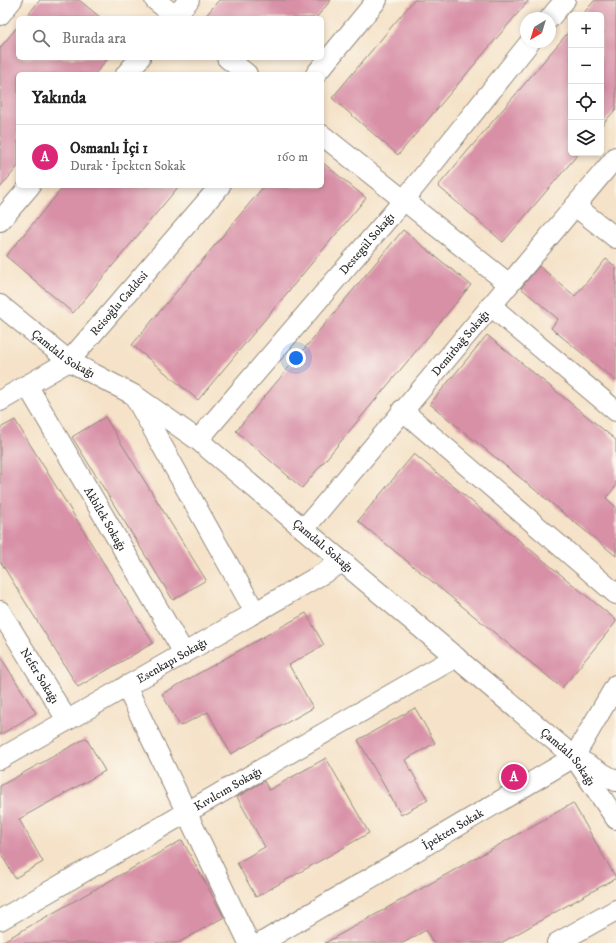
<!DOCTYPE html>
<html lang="tr">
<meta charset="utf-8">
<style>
:root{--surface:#fff;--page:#f2f2f2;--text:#222;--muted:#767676;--line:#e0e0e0;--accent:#db2777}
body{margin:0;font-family:"IM FELL DW Pica",serif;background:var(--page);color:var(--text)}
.controls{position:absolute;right:12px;top:12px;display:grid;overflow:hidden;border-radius:6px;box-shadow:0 2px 6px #0003}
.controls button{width:36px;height:36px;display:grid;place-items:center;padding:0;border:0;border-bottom:1px solid var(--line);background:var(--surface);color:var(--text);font:20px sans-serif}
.compass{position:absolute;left:520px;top:12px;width:36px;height:36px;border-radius:50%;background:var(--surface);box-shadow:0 2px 6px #0003;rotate:218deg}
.you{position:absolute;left:296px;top:358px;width:14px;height:14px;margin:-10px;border:3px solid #fff;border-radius:50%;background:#1a73e8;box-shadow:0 0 0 6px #1a73e833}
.badge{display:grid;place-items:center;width:26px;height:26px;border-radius:50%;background:var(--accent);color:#fff;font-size:13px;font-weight:700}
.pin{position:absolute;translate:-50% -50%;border:2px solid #fff;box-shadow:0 1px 4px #0006}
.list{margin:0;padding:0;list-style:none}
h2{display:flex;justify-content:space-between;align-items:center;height:52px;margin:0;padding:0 16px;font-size:17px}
h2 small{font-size:13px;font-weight:400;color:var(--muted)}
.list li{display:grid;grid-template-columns:26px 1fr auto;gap:12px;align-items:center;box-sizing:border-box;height:64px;padding:0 16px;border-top:1px solid var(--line)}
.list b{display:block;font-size:15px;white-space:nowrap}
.list p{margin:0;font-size:13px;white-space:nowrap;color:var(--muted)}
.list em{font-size:13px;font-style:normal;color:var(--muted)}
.icon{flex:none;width:22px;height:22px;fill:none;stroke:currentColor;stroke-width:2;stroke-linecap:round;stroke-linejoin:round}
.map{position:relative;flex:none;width:616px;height:943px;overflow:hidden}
.search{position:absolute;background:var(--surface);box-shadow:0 2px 6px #0003;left:16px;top:16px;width:308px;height:44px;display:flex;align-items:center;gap:10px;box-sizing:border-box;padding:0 14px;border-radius:6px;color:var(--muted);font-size:15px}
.panel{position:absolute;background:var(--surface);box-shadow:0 2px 6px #0003;left:16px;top:72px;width:308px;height:116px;border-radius:6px}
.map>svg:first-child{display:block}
.building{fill:#d890a7}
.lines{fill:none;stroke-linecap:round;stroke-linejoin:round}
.street-casing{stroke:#90867a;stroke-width:22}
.street{stroke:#fff;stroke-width:20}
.labels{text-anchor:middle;stroke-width:3;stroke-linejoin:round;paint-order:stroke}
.street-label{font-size:12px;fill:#2b2b2b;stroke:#fbf7ec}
</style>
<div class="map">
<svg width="616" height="943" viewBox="0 0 616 943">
<rect width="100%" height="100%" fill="#fbf7ec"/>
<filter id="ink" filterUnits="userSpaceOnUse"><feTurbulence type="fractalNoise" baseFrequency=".025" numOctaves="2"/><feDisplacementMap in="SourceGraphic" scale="8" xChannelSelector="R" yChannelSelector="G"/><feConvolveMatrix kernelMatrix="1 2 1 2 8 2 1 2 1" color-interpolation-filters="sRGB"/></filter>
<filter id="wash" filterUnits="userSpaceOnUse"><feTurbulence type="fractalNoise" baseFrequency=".012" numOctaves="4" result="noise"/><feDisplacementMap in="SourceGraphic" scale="16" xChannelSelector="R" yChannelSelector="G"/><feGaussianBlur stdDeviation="0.9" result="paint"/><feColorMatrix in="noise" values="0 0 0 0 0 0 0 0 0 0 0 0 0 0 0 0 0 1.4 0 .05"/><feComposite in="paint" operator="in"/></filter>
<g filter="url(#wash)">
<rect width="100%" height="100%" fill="#f5e2c8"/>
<g id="blocks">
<path class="building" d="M 40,0 L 79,0 L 101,18 L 25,18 Z
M 219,0 L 331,0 L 316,18 L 204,18 Z
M 414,0 L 529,0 L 398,155 L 332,98 Z
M 595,0 L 616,0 L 616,109 L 601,126 L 601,15 L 582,15 Z
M 18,26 L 18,58 L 108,58 L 95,74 L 18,74 L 18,166 L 0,188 L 0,48 Z
M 571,29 L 571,153 L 579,153 L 503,242 L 438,186 Z
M 322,162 L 366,198 L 198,400 L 132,345 L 264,186 L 322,186 Z
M 64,186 L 179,186 L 73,313 L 6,256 Z
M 403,230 L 471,285 L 302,488 L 236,431 Z
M 606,259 L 616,267 L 616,381 L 551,328 L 558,319 L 521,288 L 539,266 L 575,296 Z
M 487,335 L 616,440 L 616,486 L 606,498 L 616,507 L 616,556 L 430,404 Z
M 105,417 L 206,580 L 173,600 L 72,437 Z
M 15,420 L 153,643 L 78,687 L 0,561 L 0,428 Z
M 414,454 L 616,620 L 616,622 L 562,688 L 358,521 Z
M 306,613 L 324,645 L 289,665 L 313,708 L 231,754 L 208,712 L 180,726 L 162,694 Z
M 0,656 L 36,713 L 0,735 Z
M 415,708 L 435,743 L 405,760 L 428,800 L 401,815 L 358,740 Z
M 86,738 L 105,771 L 19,819 L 43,862 L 15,878 L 0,852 L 0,786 Z
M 326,758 L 369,833 L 256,897 L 237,863 L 265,847 L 237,797 L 264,781 L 269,790 Z
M 573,803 L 616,878 L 559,910 L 501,943 L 433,943 L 426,930 L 403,943 L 325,943 Z
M 182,840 L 224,917 L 178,943 L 0,943 Z"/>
</g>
</g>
<g filter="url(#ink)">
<use href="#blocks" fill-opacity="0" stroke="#90867a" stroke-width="1"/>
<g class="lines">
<g class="street-casing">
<g id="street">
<path d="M 155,0 L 178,18"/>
<path d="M 0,15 L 12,0"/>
<path d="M 174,18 L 189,0"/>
<path d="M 550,18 L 565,0"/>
<path d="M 227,58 L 247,74"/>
<path d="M 126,74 L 140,58"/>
<path d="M 316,74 L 377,0"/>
<path d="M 322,135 L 509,284"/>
<path d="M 575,206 L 616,238"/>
<path d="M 0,221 L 30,186"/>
<path id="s1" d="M 0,305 L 69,361 L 134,395 L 198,440 L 574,757 L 616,819"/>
<path d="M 491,306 L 616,411"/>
<path id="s2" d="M 27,385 L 184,653"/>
<path d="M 136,399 L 255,612"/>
<path id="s3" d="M 0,401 L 69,361 L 220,186"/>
<path d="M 402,410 L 616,594"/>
<path id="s4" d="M 198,440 L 404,200 L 530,42"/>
<path id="s5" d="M 304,529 L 616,157"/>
<path id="s6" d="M 0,611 L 67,720"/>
<path d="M 126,686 L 249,943"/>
<path id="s7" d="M 0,759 L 343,562"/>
<path d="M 578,759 L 616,781"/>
<path id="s8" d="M 0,920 L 456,657"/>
<path id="s9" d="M 261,943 L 574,757 L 616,685"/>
<path d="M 557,943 L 616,910"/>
</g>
</g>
<use href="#street" class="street"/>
</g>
</g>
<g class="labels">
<g class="street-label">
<text dy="4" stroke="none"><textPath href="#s4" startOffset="259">Destegül Sokağı</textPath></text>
<text dy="4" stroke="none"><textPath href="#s3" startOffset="156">Reisoğlu Caddesi</textPath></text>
<text dy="4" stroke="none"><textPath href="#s5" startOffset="243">Demirbağ Sokağı</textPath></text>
<text dy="4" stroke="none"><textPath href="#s1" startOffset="80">Çamdalı Sokağı</textPath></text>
<text dy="4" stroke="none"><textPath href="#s2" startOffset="155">Akbilek Sokağı</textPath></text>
<text dy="4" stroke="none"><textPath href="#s1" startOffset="404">Çamdalı Sokağı</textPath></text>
<text dy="4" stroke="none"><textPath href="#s7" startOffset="198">Esenkapı Sokağı</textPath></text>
<text dy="4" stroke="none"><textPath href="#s6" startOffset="76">Nefer Sokağı</textPath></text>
<text dy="4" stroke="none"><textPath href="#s1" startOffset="728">Çamdalı Sokağı</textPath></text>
<text dy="4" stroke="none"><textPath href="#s8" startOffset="263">Kıvılcım Sokağı</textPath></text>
<text dy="4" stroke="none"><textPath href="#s9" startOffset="223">İpekten Sokak</textPath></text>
</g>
</g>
</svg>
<div class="controls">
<button>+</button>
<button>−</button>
<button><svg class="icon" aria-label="locate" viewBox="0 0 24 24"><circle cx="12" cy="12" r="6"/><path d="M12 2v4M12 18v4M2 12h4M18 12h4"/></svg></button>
<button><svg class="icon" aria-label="layers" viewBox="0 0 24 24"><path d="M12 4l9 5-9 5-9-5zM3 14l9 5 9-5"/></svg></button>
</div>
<svg class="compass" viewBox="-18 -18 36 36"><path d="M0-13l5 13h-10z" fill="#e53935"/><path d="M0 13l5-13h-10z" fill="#767676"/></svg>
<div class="you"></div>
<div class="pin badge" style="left:514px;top:777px">A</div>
<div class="search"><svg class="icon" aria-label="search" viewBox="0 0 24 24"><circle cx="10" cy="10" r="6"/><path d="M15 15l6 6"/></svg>Burada ara</div>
<section class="panel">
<h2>Yakında<small></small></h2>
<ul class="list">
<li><span class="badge">A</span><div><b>Osmanlı İçi 1</b><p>Durak · İpekten Sokak</p></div><em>160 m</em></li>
</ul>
</section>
</div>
